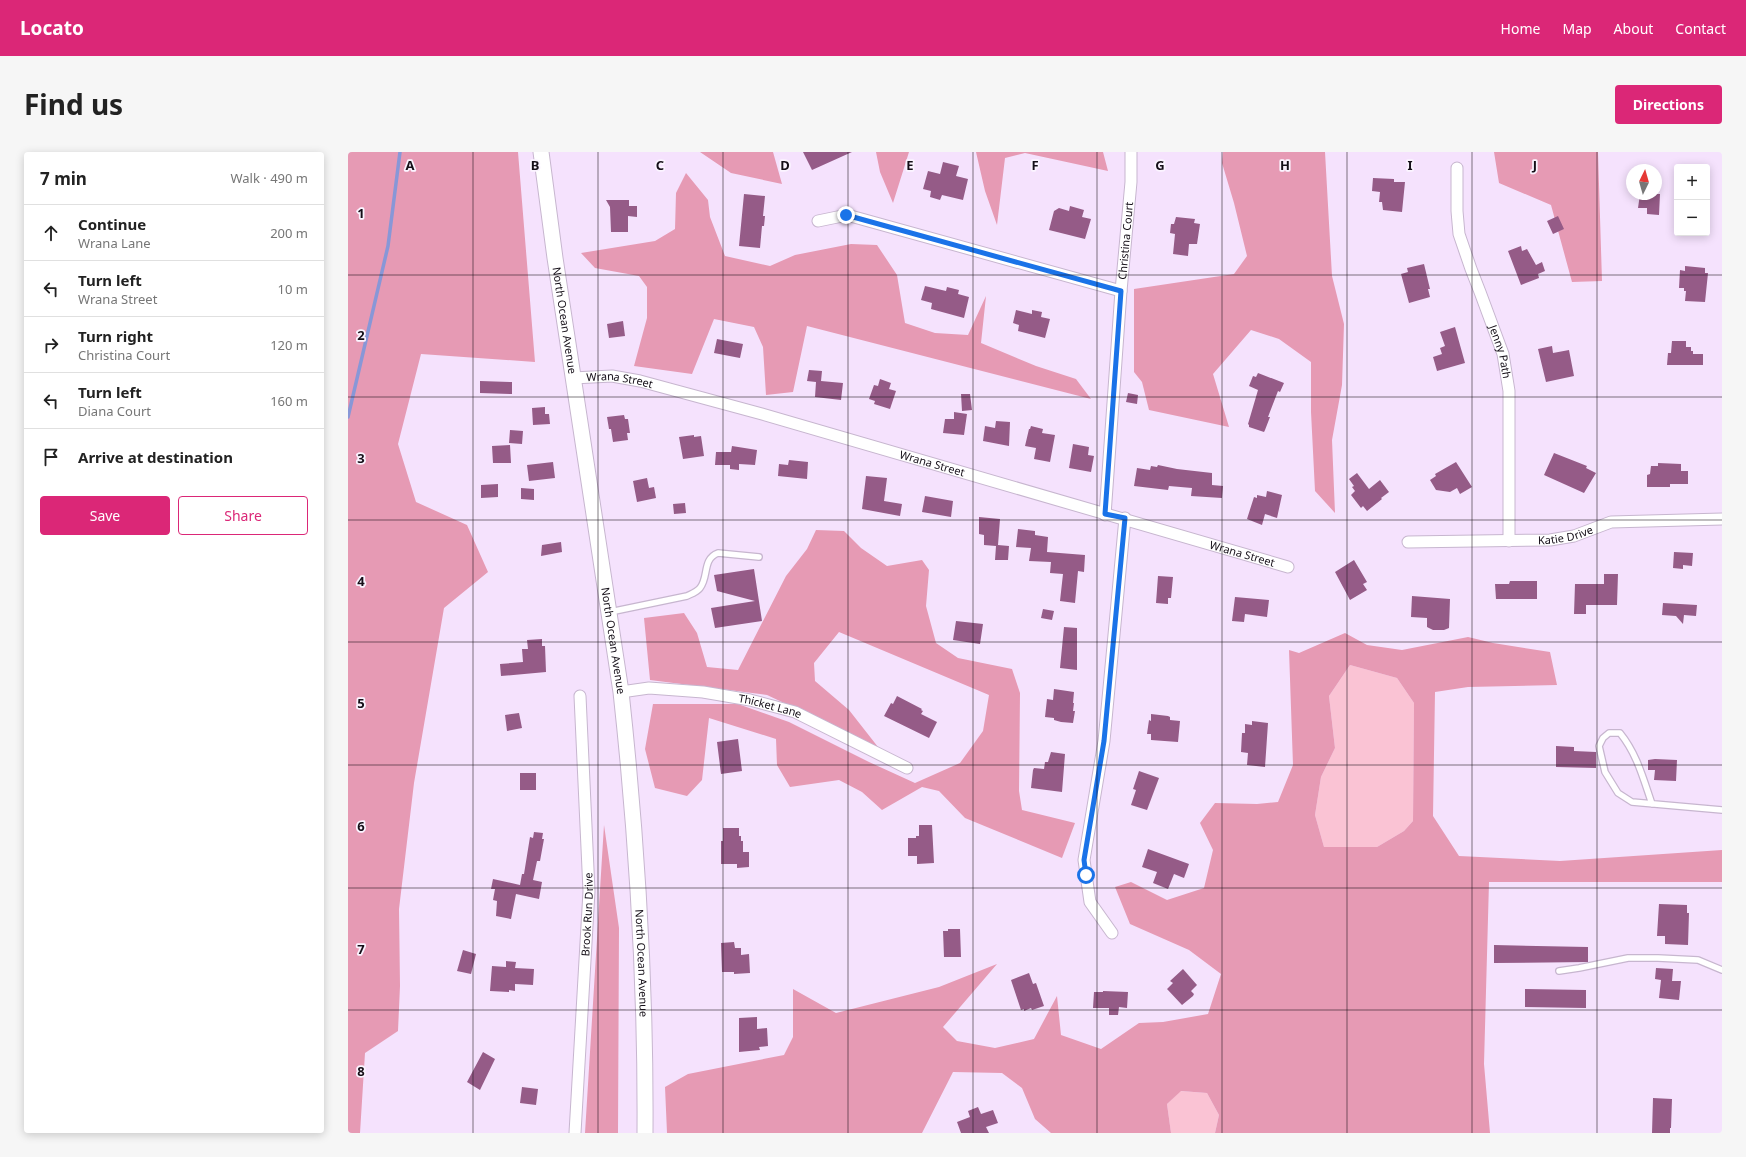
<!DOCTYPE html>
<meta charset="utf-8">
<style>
:root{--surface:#fff;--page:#f6f6f6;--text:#222;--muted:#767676;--line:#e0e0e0;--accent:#db2777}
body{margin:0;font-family:"Noto Sans",sans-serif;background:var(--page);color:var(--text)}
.controls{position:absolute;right:12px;top:12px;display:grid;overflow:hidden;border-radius:4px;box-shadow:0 2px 10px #0003}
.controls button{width:36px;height:36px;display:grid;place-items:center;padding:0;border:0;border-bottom:1px solid var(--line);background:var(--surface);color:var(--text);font:20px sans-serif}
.compass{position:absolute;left:1278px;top:12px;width:36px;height:36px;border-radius:50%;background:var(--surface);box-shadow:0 2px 10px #0003;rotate:5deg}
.stop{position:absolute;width:12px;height:12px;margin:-9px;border:3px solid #1a73e8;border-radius:50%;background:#fff}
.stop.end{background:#1a73e8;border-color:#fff;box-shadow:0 1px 4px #0008}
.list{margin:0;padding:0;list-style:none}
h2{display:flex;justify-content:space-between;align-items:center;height:52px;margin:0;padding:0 16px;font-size:17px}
h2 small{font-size:13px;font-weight:400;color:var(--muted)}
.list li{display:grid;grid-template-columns:26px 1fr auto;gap:12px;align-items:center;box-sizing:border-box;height:56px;padding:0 16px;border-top:1px solid var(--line)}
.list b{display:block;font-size:15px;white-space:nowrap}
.list p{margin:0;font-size:13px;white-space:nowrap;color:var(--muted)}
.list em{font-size:13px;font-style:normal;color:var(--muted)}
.actions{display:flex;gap:8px;padding:12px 16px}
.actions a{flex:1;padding:9px 0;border:1px solid var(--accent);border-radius:4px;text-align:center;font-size:14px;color:var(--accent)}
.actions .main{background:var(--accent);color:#fff}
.icon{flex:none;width:22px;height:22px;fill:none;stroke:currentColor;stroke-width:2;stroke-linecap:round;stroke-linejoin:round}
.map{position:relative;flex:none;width:1374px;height:981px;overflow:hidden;border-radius:4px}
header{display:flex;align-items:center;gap:24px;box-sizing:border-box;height:56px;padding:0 20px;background:var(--accent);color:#fff}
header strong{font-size:19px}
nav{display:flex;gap:22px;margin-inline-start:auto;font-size:14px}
.intro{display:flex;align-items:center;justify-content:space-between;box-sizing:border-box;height:96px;padding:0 24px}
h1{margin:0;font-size:28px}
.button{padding:10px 18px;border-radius:4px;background:var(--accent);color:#fff;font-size:14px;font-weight:700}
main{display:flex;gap:24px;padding:0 24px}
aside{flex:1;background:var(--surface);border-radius:4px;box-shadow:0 2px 10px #0003}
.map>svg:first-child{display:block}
.green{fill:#fac3d4}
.forest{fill:#e69ab4;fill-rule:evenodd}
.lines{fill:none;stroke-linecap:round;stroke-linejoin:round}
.stream{stroke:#8897d7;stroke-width:3.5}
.building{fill:#955b87}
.lane-casing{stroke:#c7b6cf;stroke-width:8}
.street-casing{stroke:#c7b6cf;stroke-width:13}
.secondary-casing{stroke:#c7b6cf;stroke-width:17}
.lane{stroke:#fff;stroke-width:5.5}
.street{stroke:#fff;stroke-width:11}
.secondary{stroke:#fff;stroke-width:15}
.route{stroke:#1a73e8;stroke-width:5}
.grid{fill:none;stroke:#150f18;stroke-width:1;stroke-opacity:0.55}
.labels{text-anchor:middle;stroke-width:3.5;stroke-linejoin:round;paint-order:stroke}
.street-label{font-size:11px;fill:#150f18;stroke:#fbf4ff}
.grid-label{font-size:13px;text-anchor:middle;font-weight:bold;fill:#150f18;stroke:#fbf4ff;stroke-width:3.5;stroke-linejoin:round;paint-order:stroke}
</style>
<header>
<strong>Locato</strong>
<nav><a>Home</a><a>Map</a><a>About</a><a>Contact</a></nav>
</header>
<div class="intro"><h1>Find us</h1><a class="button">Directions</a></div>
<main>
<aside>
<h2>7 min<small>Walk · 490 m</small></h2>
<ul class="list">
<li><svg class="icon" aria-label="ahead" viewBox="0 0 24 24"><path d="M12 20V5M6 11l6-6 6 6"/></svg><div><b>Continue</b><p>Wrana Lane</p></div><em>200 m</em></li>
<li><svg class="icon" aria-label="left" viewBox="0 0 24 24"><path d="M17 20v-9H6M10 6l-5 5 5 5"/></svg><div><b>Turn left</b><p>Wrana Street</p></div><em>10 m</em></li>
<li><svg class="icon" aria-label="right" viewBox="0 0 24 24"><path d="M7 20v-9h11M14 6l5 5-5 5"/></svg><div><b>Turn right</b><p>Christina Court</p></div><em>120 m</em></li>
<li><svg class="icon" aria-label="left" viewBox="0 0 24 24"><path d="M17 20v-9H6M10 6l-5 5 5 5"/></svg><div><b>Turn left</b><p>Diana Court</p></div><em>160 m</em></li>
<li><svg class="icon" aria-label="arrive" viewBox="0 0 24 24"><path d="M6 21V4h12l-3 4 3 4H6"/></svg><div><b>Arrive at destination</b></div></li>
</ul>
<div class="actions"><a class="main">Save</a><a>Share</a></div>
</aside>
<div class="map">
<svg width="1374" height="981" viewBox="0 0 1374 981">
<rect width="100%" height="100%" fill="#f5e2fd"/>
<path class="green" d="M 1002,513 L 1049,526 L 1066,551 L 1065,669 L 1056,679 L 1029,695 L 976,695 L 967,663 L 973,625 L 987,596 L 981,544 Z
M 832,939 L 859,941 L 871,963 L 867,981 L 823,981 L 819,952 Z"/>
<path class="forest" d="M 0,0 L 170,0 L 187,210 L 73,202 L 50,292 L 68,350 L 119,373 L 140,420 L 96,456 L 66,631 L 51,757 L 52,834 L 50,879 L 17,901 L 12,981 L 0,981 Z
M 352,0 L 425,0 L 434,32 L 383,21 Z
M 528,0 L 561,0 L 545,51 L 532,20 Z
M 628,0 L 755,0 L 760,19 L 677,1 L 657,6 L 649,73 L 637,39 Z
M 875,0 L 977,0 L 984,124 L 996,172 L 994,233 L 984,288 L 987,361 L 967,339 L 963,260 L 963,210 L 931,187 L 903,178 L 865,222 L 881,275 L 801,258 L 794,230 L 786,220 L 786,137 L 886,122 L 899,104 L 886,51 L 874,11 Z
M 1146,0 L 1250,0 L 1254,129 L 1224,130 L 1203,53 L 1151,31 Z
M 338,21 L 360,48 L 362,65 L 377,104 L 422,114 L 447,103 L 503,92 L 529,93 L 549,123 L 557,171 L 587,181 L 620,183 L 638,144 L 633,191 L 688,214 L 728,227 L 743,247 L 459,174 L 445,240 L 418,243 L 415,195 L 406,175 L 366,167 L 344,222 L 286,214 L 299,166 L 299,135 L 291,124 L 247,116 L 233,101 L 307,89 L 327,77 L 328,41 Z
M 468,378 L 496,379 L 513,396 L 539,414 L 574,408 L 581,418 L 578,454 L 588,491 L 610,506 L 664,517 L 672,541 L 671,639 L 674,658 L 727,671 L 714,706 L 617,666 L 591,639 L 574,635 L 534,658 L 514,640 L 491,628 L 442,635 L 429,613 L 428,587 L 361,566 L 354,628 L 339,644 L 307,636 L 297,597 L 305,552 L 390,552 L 441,570 L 521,610 L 567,631 L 612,611 L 635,579 L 641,543 L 491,480 L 466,511 L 467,529 L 501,558 L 530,595 L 419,543 L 302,528 L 296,466 L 336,461 L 349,481 L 359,515 L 390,518 L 438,424 L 459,397 Z
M 997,481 L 1019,493 L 1054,498 L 1120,485 L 1145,491 L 1202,500 L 1209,533 L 1120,535 L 1087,540 L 1085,664 L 1111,704 L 1212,709 L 1374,698 L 1374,730 L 1141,730 L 1136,912 L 1142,981 L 867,981 L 871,963 L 859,941 L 833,939 L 819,952 L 823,981 L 825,981 L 703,981 L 687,967 L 674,936 L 654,921 L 605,920 L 574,981 L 319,981 L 317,935 L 340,922 L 436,903 L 445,885 L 445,837 L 488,861 L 591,835 L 649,812 L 595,875 L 609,889 L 647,896 L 686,887 L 709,844 L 713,883 L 753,897 L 791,871 L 815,870 L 860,862 L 873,822 L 841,798 L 782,772 L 767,735 L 783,730 L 819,748 L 856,736 L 865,698 L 852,671 L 867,651 L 909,652 L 930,650 L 945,613 L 941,498 L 951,501 ZM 1002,513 L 1049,526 L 1066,551 L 1065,669 L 1056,679 L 1029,695 L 976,695 L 967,663 L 973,625 L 987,596 L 981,544 Z
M 256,673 L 271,776 L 270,981 L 237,981 Z"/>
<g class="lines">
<path class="stream" d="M 0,265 L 40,94 L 52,0"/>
</g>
<path class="building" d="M 455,0 L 504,0 L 464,18 Z
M 595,10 L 611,14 L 608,24 L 620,27 L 615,48 L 594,43 L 592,48 L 582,45 L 583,39 L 575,37 L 580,19 L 592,22 Z
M 1025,26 L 1046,27 L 1046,30 L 1057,30 L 1054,60 L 1035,58 L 1034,50 L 1031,50 L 1032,40 L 1024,39 Z
M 396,42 L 417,44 L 415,64 L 417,64 L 416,74 L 414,74 L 412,96 L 391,94 Z
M 1292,42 L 1312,42 L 1311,63 L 1299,62 L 1299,56 L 1290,56 Z
M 258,48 L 281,48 L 281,54 L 289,54 L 289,65 L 280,64 L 280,80 L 263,80 L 262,55 Z
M 722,54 L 736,58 L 734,65 L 743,67 L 737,87 L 701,78 L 706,59 L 711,56 L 721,59 Z
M 1210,64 L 1216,77 L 1205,82 L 1199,69 Z
M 828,65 L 847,67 L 846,71 L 852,72 L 849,92 L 841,92 L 840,104 L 825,102 L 827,82 L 822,81 L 823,72 L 826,72 Z
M 1173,94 L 1174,99 L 1179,97 L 1188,113 L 1194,110 L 1197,119 L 1190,122 L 1191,126 L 1173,133 L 1160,99 Z
M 1076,112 L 1082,137 L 1080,137 L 1082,145 L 1061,151 L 1053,122 L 1060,120 L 1059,116 Z
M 1337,114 L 1357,116 L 1357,121 L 1360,121 L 1357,150 L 1337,149 L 1338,139 L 1336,139 L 1336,136 L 1331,136 L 1332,118 L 1337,119 Z
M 577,134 L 598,139 L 599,135 L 611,138 L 610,142 L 621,145 L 616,166 L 583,157 L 584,151 L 573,148 Z
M 668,158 L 684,162 L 684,158 L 694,160 L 693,165 L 702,167 L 697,186 L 670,179 L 671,173 L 665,171 Z
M 275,169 L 277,184 L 261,186 L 259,172 Z
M 1107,175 L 1117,211 L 1089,219 L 1085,205 L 1094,202 L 1092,196 L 1097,194 L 1092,180 Z
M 369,187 L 395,192 L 392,206 L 366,201 Z
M 1324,189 L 1338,189 L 1338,195 L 1343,195 L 1343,199 L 1345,199 L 1345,202 L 1355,202 L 1355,213 L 1319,213 L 1320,201 L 1323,201 Z
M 1204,194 L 1205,201 L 1221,198 L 1226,224 L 1198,230 L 1190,197 Z
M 461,218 L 474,219 L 473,229 L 495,231 L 493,248 L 467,245 L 468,230 L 459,229 Z
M 910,221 L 936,231 L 932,240 L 930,239 L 920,265 L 922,265 L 917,278 L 916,280 L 901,275 L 901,273 L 900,272 L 910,238 L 901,234 L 905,224 L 908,225 Z
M 532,227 L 543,231 L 541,237 L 548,239 L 542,257 L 526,252 L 527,249 L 521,247 L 526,233 L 530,234 Z
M 132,229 L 164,230 L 164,242 L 132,241 Z
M 780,241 L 790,243 L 789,252 L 778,250 Z
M 613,242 L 622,242 L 624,258 L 614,259 Z
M 197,255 L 197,262 L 201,262 L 202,272 L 185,273 L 184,256 Z
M 606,260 L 619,262 L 616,283 L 595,281 L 597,267 L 606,267 Z
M 276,263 L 277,267 L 280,267 L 282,281 L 279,281 L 280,288 L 265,290 L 263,277 L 261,277 L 259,265 Z
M 648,269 L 662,270 L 661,294 L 635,289 L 637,274 L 647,276 Z
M 683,274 L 695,277 L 694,281 L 707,283 L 702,310 L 686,307 L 688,296 L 677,294 L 681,277 L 682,277 Z
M 162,278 L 175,279 L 174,292 L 161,291 Z
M 346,283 L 346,285 L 353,284 L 356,304 L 335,307 L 331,285 Z
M 725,292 L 741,295 L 740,303 L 746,304 L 743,320 L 721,316 Z
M 162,293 L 163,311 L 145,311 L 144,294 Z
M 384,294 L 409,298 L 407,313 L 391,312 L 391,318 L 382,317 L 382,313 L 367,313 L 368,300 L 383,300 Z
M 1206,301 L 1239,314 L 1238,316 L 1248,321 L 1236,341 L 1196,323 Z
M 441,308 L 460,310 L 459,327 L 430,324 L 431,312 L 440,313 Z
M 205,310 L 207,326 L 181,329 L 179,313 Z
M 1108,310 L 1124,335 L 1112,342 L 1109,336 L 1102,340 L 1088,338 L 1082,328 L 1088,324 L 1087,322 Z
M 1310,311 L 1333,312 L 1333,319 L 1340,319 L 1340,332 L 1322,332 L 1322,335 L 1299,335 L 1299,323 L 1302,322 L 1303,314 L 1310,314 Z
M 810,313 L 829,317 L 864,321 L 864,333 L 875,334 L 874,346 L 843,344 L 844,336 L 821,334 L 820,338 L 786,334 L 789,316 L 802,318 L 803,314 L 809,315 Z
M 1009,321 L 1021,337 L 1032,328 L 1041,340 L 1033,346 L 1034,347 L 1019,359 L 1015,354 L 1013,356 L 1003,343 L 1007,339 L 1004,335 L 1006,334 L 1001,327 Z
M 518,324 L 539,326 L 536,349 L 554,352 L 552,364 L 514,357 Z
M 299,326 L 301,336 L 306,335 L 308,346 L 289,350 L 285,329 Z
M 150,332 L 150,345 L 133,346 L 133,333 Z
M 173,336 L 186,337 L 186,348 L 173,347 Z
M 919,339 L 934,343 L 929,366 L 917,362 L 914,373 L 899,367 L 906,345 L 909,346 L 909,343 L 918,345 Z
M 577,344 L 605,349 L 603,365 L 574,360 Z
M 337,351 L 338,361 L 326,362 L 325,352 Z
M 631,365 L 652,367 L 650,393 L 661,394 L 660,408 L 647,408 L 648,394 L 636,393 L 636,383 L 631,382 Z
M 670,377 L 687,379 L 687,383 L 700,385 L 699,400 L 737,403 L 736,420 L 730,419 L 727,451 L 712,449 L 715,422 L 702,421 L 703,410 L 681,409 L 683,396 L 668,395 Z
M 213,390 L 214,400 L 193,404 L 194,393 Z
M 1326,400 L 1345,401 L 1344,414 L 1335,413 L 1335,417 L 1325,416 Z
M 1006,408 L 1019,430 L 1015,432 L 1019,438 L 1002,448 L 987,420 Z
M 406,417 L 414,469 L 367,476 L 363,456 L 407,449 L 369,439 L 366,423 Z
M 1256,422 L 1270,422 L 1269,453 L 1238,453 L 1238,462 L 1226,462 L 1227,432 L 1256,432 Z
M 810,424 L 825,425 L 823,446 L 820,446 L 820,452 L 808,451 Z
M 1162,429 L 1189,429 L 1189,447 L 1148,447 L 1147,432 L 1161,432 Z
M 1064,444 L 1102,447 L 1101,476 L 1096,478 L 1085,478 L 1079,475 L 1079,466 L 1063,465 Z
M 887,445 L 921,448 L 919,465 L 897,462 L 896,470 L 884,469 Z
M 1315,451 L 1349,453 L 1348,464 L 1336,463 L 1335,472 L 1328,464 L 1314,463 Z
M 695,457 L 706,459 L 704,468 L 693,466 Z
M 608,469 L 635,472 L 632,492 L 605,488 Z
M 716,475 L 729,476 L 729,518 L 712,516 Z
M 194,487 L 194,494 L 197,494 L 198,520 L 153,524 L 152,512 L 175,510 L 174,497 L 180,497 L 179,488 Z
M 706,537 L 726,540 L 725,551 L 726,551 L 725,559 L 727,559 L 725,571 L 713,570 L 706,568 L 706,566 L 697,565 L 699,547 L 705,548 Z
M 549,544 L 574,557 L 573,558 L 575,559 L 573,562 L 589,570 L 581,586 L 536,564 L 543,551 L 545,552 Z
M 171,561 L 174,576 L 159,579 L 157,563 Z
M 803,562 L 820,564 L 822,565 L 822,568 L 832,569 L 830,590 L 803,588 L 803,582 L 799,582 L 801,568 L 803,569 Z
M 904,569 L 920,571 L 917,615 L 899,613 L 900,601 L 893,600 L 894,581 L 897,581 L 897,572 L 904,573 Z
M 390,587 L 394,619 L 373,622 L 369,590 Z
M 1208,594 L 1226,595 L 1226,599 L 1248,600 L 1248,616 L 1208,615 Z
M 703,600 L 717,602 L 714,640 L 683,636 L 685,618 L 686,616 L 696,617 L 697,610 L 700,610 Z
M 1307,607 L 1329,608 L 1328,629 L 1306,628 L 1307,618 L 1300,618 L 1300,608 Z
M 791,619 L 811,626 L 799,658 L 783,653 L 788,638 L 785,637 Z
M 172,621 L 188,621 L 188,638 L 172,638 Z
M 571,673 L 584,673 L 586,711 L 569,712 L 569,704 L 560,704 L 560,686 L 568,686 L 568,684 L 571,684 Z
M 375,676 L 391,676 L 391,684 L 393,684 L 393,689 L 395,689 L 395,700 L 401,700 L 401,715 L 389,716 L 389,712 L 373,712 L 373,689 L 375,689 Z
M 186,680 L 195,681 L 194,687 L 196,687 L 192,709 L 189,709 L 185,728 L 194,730 L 191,747 L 168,742 L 163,767 L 148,764 L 149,749 L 145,748 L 147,737 L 143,737 L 145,727 L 172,733 L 174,722 L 176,722 L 182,685 L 185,686 Z
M 800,697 L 841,712 L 836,726 L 826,722 L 820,737 L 805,731 L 809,720 L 794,715 Z
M 1311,752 L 1339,753 L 1339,761 L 1341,761 L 1340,793 L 1317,792 L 1317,784 L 1309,784 Z
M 600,777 L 612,777 L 613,805 L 596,805 L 595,779 L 600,779 Z
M 386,790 L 387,796 L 393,796 L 393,803 L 401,802 L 402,821 L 386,822 L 386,820 L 374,820 L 373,791 Z
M 1146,793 L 1240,795 L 1240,810 L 1146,811 Z
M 115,798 L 128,802 L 123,822 L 109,819 Z
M 158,809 L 168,810 L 167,816 L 186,817 L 185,833 L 167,832 L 167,839 L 161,838 L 161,840 L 142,839 L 144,814 L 158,815 Z
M 1308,816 L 1325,817 L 1324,829 L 1333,829 L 1331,848 L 1311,846 L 1313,828 L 1307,827 Z
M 835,817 L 849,833 L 843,839 L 846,842 L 845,844 L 834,853 L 819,837 L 825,831 L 822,829 Z
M 681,821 L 685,832 L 688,831 L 696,854 L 684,858 L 683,856 L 676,859 L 676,857 L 673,858 L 663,828 Z
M 1177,837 L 1238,838 L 1238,856 L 1177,855 Z
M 755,839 L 780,840 L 779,856 L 771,855 L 770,863 L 761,863 L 761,856 L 745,856 L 746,840 L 755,840 Z
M 409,865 L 409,877 L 419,876 L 420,894 L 411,895 L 412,898 L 391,900 L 391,866 Z
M 135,900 L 147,907 L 132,938 L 119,930 Z
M 174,935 L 190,937 L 188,953 L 172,951 Z
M 1305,946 L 1324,947 L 1323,976 L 1322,976 L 1322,981 L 1304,981 Z
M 630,955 L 633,962 L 645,958 L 650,971 L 638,975 L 641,981 L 613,981 L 609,970 L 622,965 L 620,959 Z"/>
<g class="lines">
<g class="lane-casing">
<path id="lane" d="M 262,460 L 339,444 C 343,442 349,440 352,436 C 361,425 354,407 370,401 L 411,405
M 1304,652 C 1295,626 1289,602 1272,581 L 1261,581 L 1255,586 L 1251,594 L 1257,620 L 1270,641 L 1284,650 L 1374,658
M 1211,819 L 1231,816 L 1280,806 L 1310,806 L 1350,808 L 1374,818"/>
</g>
<g class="street-casing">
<g id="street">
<path id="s1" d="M 1109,16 L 1109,59 L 1111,82 L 1123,117 L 1132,140 L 1155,202 L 1161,239 L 1161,389"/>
<path d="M 470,69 L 499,63 L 773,139"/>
<path id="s2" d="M 225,226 L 264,224 L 292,229 L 414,262 L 940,415"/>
<path id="s3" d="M 757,363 L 773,139 L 783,30 L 783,0"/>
<path id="s4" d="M 1060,390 L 1202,388 L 1226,384 L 1263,370 L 1374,367"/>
<path id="s5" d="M 273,540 L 301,536 L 355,540 L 402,548 L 447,560 L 559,616"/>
<path d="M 764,781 L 742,750 L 736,708 L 756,589 L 777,366"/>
<path id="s6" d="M 227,981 L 241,739 L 232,544"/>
</g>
</g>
<g class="secondary-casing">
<g id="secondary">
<path id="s7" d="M 193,0 L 207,106 L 273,540 C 289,687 298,833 297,981"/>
</g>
</g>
<use href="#lane" class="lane"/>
<use href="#street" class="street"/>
<use href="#secondary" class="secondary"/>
</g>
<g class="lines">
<path class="route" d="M 498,63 L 773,139 L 757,362 L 777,366 L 756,589 L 736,708 L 738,723"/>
</g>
<path class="grid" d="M 125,0 L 125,981M 250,0 L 250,981M 375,0 L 375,981M 500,0 L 500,981M 625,0 L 625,981M 749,0 L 749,981M 874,0 L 874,981M 999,0 L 999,981M 1124,0 L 1124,981M 1249,0 L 1249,981M 0,123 L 1374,123M 0,245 L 1374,245M 0,368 L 1374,368M 0,490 L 1374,490M 0,613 L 1374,613M 0,736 L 1374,736M 0,858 L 1374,858"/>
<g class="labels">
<g class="street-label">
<text dy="4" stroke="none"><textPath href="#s3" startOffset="275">Christina Court</textPath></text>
<text dy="4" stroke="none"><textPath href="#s7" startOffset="170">North Ocean Avenue</textPath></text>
<text dy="4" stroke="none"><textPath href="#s1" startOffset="191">Jenny Path</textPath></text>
<text dy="4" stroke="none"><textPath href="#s2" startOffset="47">Wrana Street</textPath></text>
<text dy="4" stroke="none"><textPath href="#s2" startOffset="371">Wrana Street</textPath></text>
<text dy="4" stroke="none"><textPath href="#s4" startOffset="158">Katie Drive</textPath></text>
<text dy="4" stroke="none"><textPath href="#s2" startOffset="694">Wrana Street</textPath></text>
<text dy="4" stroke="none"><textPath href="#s7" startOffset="494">North Ocean Avenue</textPath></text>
<text dy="4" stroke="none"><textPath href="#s5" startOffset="151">Thicket Lane</textPath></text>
<text dy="4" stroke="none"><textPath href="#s6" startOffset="219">Brook Run Drive</textPath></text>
<text dy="4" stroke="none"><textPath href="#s7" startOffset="818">North Ocean Avenue</textPath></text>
</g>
</g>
<g class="grid-label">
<text x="62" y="18">A</text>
<text x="187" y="18">B</text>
<text x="312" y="18">C</text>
<text x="437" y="18">D</text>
<text x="562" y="18">E</text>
<text x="687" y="18">F</text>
<text x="812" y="18">G</text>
<text x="937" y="18">H</text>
<text x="1062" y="18">I</text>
<text x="1187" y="18">J</text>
<text x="13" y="66">1</text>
<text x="13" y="188">2</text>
<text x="13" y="311">3</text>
<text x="13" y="434">4</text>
<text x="13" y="556">5</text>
<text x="13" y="679">6</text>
<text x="13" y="802">7</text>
<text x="13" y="924">8</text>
</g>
</svg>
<div class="controls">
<button>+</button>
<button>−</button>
</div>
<svg class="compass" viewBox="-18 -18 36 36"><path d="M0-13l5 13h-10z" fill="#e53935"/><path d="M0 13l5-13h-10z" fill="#767676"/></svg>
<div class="stop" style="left:738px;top:723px"></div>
<div class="stop end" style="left:498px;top:63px"></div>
</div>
</main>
